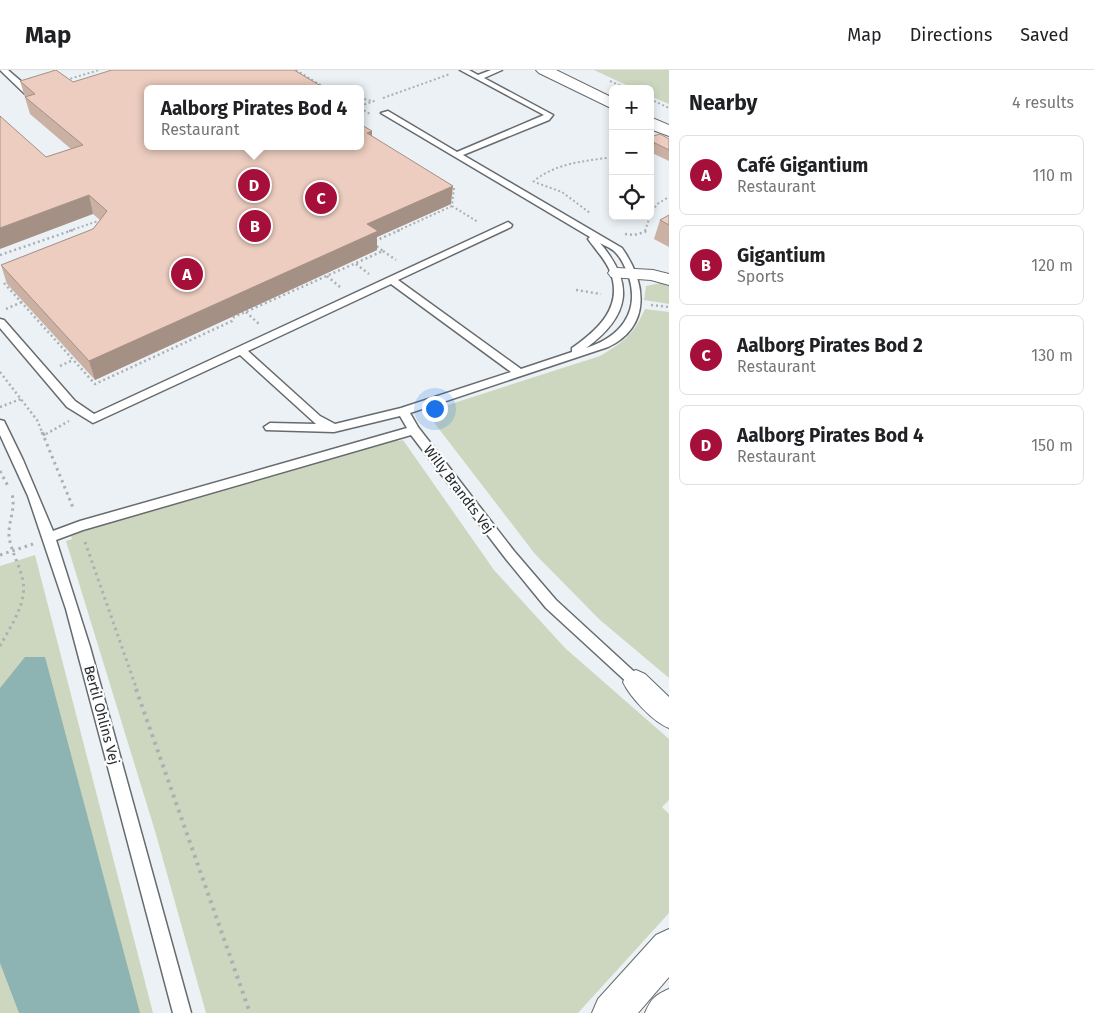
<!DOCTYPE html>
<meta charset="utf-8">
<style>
:root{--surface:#fff;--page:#f6f6f6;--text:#202124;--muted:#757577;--line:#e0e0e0;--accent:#a70f3b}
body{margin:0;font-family:"Fira Sans",sans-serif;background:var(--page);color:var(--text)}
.controls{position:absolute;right:15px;top:15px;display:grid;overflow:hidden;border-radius:8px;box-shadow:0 2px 8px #0003}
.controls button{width:45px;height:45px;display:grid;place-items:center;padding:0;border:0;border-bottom:1px solid var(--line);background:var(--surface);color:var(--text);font:25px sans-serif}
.you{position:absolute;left:434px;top:338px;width:18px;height:18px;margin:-12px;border:4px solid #fff;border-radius:50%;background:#1a73e8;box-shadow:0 0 0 8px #1a73e833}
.badge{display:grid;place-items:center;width:32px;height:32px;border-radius:50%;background:var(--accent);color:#fff;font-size:16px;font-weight:700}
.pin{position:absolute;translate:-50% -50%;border:2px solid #fff;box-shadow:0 1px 5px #0006}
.popup{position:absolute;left:144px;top:15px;width:220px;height:65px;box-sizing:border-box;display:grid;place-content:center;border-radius:8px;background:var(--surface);filter:drop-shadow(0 1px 4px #0005);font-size:16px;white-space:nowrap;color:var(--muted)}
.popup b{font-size:19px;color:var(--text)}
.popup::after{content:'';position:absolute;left:50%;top:100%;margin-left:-10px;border:10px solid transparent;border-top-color:var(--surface)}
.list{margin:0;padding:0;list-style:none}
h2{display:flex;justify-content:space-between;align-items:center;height:65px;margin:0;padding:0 20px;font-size:21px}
h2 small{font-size:16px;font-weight:400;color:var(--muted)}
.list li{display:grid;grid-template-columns:32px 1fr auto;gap:15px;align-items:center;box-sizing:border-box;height:80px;margin:0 10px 10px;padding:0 10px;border:1px solid var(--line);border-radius:8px}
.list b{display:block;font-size:19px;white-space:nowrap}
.list p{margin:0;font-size:16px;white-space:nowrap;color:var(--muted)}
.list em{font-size:16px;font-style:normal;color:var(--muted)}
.icon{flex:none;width:28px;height:28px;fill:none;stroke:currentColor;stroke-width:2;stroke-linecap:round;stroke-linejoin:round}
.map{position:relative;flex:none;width:669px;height:943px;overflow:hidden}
header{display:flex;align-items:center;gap:30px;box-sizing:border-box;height:70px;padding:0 25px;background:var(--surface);border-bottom:1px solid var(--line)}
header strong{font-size:24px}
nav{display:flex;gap:28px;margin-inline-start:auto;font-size:18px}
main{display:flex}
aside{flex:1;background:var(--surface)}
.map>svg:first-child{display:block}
.green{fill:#cdd7bf}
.water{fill:#8eb3b3}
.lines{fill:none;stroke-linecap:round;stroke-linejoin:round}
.service-casing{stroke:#666b6e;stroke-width:3}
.minor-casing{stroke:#666b6e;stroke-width:2}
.tertiary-casing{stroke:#666b6e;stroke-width:2}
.secondary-casing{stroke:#666b6e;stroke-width:2}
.path-far3{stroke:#abb0b3;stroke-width:2;stroke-dasharray:2 2.5;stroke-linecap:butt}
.path-far2{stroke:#abb0b3;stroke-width:2.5;stroke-dasharray:2 3;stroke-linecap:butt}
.path-far1{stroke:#abb0b3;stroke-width:3;stroke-dasharray:2.5 4;stroke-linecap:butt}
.path{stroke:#abb0b3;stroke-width:4;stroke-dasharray:3 5;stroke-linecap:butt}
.service{fill:#fff;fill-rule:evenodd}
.minor{fill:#fff;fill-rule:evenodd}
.tertiary{fill:#fff;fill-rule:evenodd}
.secondary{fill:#fff;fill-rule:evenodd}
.wall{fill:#cbb0a4}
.shaded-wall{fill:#a59086}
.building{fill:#eccdbf;stroke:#a59086}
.labels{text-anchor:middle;stroke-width:4.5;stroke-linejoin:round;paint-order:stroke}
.street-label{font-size:14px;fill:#27292b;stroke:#fcfdfe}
</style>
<header>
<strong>Map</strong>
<nav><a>Map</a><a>Directions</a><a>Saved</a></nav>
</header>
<main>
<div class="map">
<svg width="669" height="943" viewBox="0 0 669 943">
<rect width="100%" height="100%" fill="#ebf1f5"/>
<path class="green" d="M 594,0 L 669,0 L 669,34 L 650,26 L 650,19 L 635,19 Z
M 661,213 L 669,216 L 669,234 L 644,230 L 646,216 Z
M 645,239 L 669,242 L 669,608 L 600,550 L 535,484 L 426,342 L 600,286 C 624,272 634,264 645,239 Z
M 392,361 L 398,371 L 403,370 L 494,500 L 565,578 L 669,669 L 669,730 L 662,737 L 669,744 L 669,843 L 578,943 L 206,943 L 155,761 L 66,471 L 72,469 L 71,466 L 264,397 Z
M 35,485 L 153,943 L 0,943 L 0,496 Z"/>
<path class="water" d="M 25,587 L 45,587 L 140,943 L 19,943 L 0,893 L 0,618 Z"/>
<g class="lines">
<g class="service-casing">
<path id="service" d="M 0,0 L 8,0 L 31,20 L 31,24 L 25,24 Z
M 460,0 L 469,0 L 478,5 L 491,0 L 502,0 L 484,8 L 553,45 L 549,50 L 463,85 L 622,178 C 646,212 652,256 608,277 L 410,343 L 418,357 L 514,481 L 556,530 L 641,608 L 643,612 L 641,616 L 636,618 L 631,616 L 546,538 L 506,489 L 411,365 L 83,460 L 56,470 L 90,577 L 191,943 L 173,943 L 66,539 L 28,426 L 0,365 L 0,350 L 4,351 L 23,390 L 53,461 L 80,451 L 407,358 L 400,346 L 334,362 L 266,360 L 264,357 L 270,353 L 316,354 L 240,285 L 93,353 L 67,337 L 0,258 L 0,249 L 4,250 L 75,331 L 94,344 L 508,152 L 512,155 L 511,157 L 398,210 L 521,299 L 572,282 L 572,278 C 599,259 624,236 610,201 C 605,189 595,179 588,169 L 590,167 L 381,43 L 388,41 L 457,82 L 544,45 ZM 600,173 C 605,176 612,178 616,183 C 622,189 626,199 629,207 C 640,243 620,267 586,278 C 630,246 635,214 600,173 ZM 391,214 L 511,302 L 401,338 L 335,354 L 320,346 L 248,281 Z"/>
</g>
<g class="minor-casing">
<path id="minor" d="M 617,198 L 653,200 L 669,204 L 669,215 L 651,210 L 611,207 L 608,203 L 611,199 Z
M 636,600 L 645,604 L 669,627 L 669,658 C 653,652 630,627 623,612 L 627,604 Z"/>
</g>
<g class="tertiary-casing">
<path id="tertiary" d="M 669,859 L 669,907 L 638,943 L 592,943 L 598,929 L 656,865 Z
M 669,919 L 669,943 L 645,943 C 651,929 655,925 669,919 Z"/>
</g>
<g class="secondary-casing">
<path id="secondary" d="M 536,0 L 556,0 L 613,28 L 613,39 L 539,3 Z
M 650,47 L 669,55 L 669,66 L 650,59 Z"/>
</g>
<path class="path-far3" d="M 296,0 L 327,19
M 66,10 L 99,0
M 610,11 L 628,19
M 353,19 L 354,17
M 360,28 L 372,31
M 383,28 L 450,4
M 650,29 L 669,38
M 360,36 L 377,30
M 360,38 L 370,44
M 650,92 L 652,92
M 533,112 C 554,93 586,91 613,87
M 537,113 L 562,122 L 590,143
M 454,118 L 452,136 L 478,152
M 650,145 L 657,134 L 669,127
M 69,161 L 98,151 L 102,155
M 397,161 L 452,136
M 645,161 L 650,146"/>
<path class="path-far2" d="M 625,164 L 634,165 L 645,162 L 646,160
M 375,171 L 400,160
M 383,181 L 396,190
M 0,185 L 73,160
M 356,194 L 369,204
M 327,206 L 340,217
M 4,213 L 95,314 L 232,251 L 234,247 L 383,181 L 375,175
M 576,220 L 601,224
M 651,235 L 669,237
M 6,239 L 22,232
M 246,242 L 260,255
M 60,296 L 73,290
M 0,302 L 37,350 L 43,364
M 0,337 L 21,329
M 46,364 L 69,351"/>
<path class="path-far1" d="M 42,362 L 74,440
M 43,365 L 48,362
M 0,401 L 8,416
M 85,472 L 137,620
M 0,485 L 33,474
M 0,576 C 10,557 27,534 23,511 C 20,495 11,482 9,466 C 8,452 16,439 12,424"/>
<path class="path" d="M 136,619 L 250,943"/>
<use href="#service" class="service"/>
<use href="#minor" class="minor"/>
<use href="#tertiary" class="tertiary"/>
<use href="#secondary" class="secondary"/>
</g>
<path class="wall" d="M 20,11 L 73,12 L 148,19 L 372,61 L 372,66 L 451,134 L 377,167 L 377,180 L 95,310 L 7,214 L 1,195 L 93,159 L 100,150 L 93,144 L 46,87 L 71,79 L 30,44 Z
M 650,67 L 669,69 L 669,91 L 652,83 Z
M 669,145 L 669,177 L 654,169 L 660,150 Z"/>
<path class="shaded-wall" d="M 372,61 L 372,79 L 367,63 Z
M 655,73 L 652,83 L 650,84 L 650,75 Z
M 453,116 L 451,134 L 377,167 L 377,180 L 95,310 L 89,291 L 367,154 Z
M 89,125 L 93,144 L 0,179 L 0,158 Z"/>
<path class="building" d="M 56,0 L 73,12 L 112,0 L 294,0 L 326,19 L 148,19 L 148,76 L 360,76 L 360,54 L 372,61 L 367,63 L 453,116 L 367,154 L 378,161 L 89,291 L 1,195 L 93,159 L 107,141 L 89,125 L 0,158 L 0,46 L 46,87 L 83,75 L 25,27 L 35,24 L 20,11 Z
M 660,64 L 669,69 L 669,80 L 653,72 L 655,73 L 650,75 L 650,67 Z
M 669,145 L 669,155 L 660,150 Z"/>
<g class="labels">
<g class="street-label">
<text transform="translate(459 419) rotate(53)" y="5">Willy Brandts Vej</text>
<text transform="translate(102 645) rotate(75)" y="5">Bertil Ohlins Vej</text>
</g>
</g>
</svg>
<div class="controls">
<button>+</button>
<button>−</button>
<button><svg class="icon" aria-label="locate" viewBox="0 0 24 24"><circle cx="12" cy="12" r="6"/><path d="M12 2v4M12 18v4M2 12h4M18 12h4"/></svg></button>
</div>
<div class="you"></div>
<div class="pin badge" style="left:187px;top:204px">A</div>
<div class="pin badge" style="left:255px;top:156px">B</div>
<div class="pin badge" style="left:321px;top:128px">C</div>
<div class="pin badge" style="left:254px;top:115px">D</div>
<div class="popup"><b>Aalborg Pirates Bod 4</b>Restaurant</div>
</div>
<aside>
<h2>Nearby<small>4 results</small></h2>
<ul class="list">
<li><span class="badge">A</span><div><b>Café Gigantium</b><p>Restaurant</p></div><em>110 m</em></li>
<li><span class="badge">B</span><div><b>Gigantium</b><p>Sports</p></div><em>120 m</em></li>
<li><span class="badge">C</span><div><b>Aalborg Pirates Bod 2</b><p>Restaurant</p></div><em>130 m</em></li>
<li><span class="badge">D</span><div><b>Aalborg Pirates Bod 4</b><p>Restaurant</p></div><em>150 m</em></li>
</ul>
</aside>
</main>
